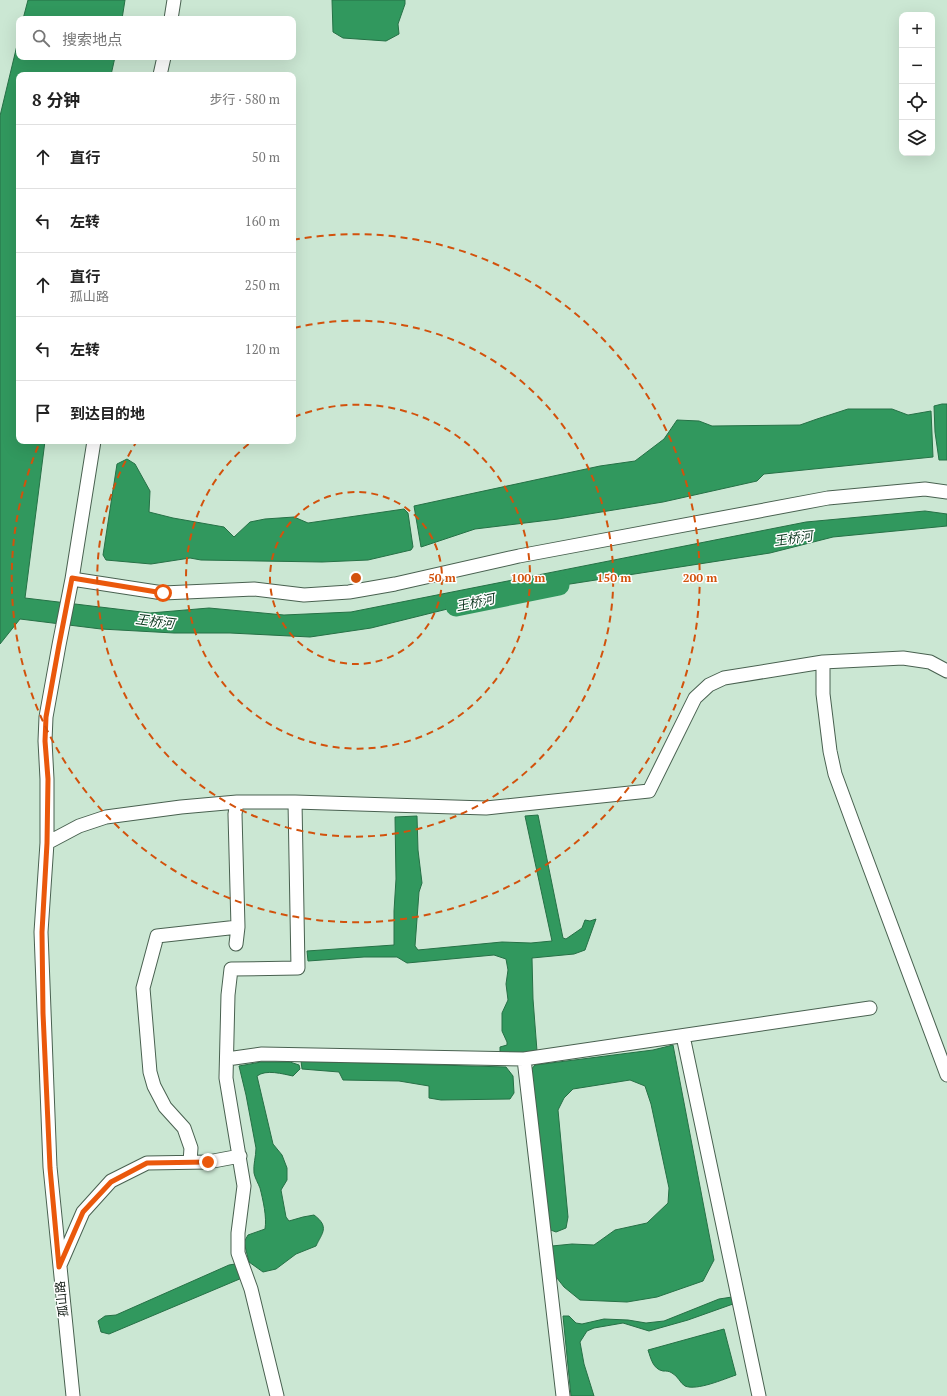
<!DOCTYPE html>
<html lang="zh">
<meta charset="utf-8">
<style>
:root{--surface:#fff;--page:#f6f6f6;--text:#222;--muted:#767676;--line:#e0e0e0}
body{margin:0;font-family:"PT Serif","Noto Sans SC",serif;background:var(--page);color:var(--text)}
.controls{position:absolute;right:12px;top:12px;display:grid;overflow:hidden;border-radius:8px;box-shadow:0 4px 16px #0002}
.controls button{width:36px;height:36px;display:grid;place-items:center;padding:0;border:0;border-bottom:1px solid var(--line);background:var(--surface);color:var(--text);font:20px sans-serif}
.stop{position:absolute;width:12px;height:12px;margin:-9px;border:3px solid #ea580c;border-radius:50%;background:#fff}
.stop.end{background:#ea580c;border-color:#fff;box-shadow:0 1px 4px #0008}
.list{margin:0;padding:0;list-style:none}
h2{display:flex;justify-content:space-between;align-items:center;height:52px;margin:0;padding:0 16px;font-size:17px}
h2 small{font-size:13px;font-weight:400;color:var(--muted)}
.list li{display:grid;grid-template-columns:26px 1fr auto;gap:12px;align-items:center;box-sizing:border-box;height:64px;padding:0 16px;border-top:1px solid var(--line)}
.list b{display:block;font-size:15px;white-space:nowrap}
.list p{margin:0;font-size:13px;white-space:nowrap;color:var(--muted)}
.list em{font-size:13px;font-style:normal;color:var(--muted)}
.icon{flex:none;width:22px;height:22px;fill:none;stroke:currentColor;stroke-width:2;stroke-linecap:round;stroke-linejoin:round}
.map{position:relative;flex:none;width:947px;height:1396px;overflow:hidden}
.search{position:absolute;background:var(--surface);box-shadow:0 4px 16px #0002;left:16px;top:16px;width:280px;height:44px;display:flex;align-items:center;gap:10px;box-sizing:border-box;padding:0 14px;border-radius:8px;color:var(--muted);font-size:15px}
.panel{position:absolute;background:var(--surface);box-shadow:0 4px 16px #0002;left:16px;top:72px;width:280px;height:372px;border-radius:8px}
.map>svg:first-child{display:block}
.water{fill:#31985e;stroke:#267146}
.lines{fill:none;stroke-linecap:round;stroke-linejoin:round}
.river{stroke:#31985e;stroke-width:21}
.minor-casing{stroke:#496150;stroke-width:15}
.minor{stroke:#fff;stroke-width:13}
.route{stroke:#ea580c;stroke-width:5}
.ring{fill:none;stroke:#d2520c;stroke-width:2;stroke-dasharray:7 5}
.labels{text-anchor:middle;stroke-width:3;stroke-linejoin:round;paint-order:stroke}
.street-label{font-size:12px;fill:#0c160f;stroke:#fff}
.water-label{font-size:13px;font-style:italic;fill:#0a351d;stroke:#fff}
.centre{fill:#d2520c;stroke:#fff;stroke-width:2}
.ring-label{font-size:12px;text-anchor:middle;font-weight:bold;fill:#d2520c;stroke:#fff;stroke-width:3;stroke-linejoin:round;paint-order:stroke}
</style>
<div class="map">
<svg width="947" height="1396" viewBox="0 0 947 1396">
<rect width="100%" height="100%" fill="#cbe7d3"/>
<path class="water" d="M 28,0 L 125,0 L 122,19 L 23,19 Z
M 332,0 L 405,0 L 405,4 L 398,24 L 399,34 L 386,41 L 343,38 L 333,32 Z
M 19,37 L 19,57 L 115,57 L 111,75 L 19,75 L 19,441 L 45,441 L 25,598 L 150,613 L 209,608 L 284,615 L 351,612 L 806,522 L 925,511 L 947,514 L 947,526 L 833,537 L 770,553 L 512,593 L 371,628 L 310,637 L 230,633 L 174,633 L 101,629 L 20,619 L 0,644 L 0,116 Z
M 942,404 L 947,404 L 947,460 L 939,460 L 935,432 L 934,406 Z
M 848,409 L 892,409 L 908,415 L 931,411 L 933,457 L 764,474 L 757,481 L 663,502 L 558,519 L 475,529 L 421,547 L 414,506 L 600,466 L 635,461 L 664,439 L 677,420 L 699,421 L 712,426 L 800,425 L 817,419 Z
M 127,459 L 135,464 L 150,491 L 149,512 L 173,518 L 224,527 L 234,537 L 250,522 L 265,519 L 294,517 L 308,523 L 404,509 L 408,513 L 413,547 L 411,550 L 368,560 L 322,562 L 201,560 L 190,558 L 151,564 L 106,560 L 103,555 L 117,464 Z
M 538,815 L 563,938 L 566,939 L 582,928 L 585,920 L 590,921 L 596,919 L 585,950 L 574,954 L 532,958 L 533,999 L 537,1051 L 500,1056 L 500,1047 L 507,1045 L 507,1042 L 502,1031 L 502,1013 L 508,1000 L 506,984 L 508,970 L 506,959 L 494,955 L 407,963 L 397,957 L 364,957 L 308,961 L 307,951 L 394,945 L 394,911 L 396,879 L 395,817 L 417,816 L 418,850 L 422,883 L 419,892 L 415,946 L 418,950 L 502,942 L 531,943 L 552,941 L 525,816 Z
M 673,1045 L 714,1260 L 703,1281 L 657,1297 L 627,1302 L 580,1300 L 564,1287 L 553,1273 L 552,1246 L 572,1244 L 594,1245 L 615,1230 L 647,1223 L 668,1203 L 669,1188 L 651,1104 L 645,1086 L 630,1080 L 573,1089 L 564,1098 L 558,1110 L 568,1217 L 566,1228 L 556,1232 L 548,1229 L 529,1072 L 535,1065 L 653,1050 Z
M 301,1061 L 506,1067 L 513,1076 L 514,1093 L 510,1099 L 441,1100 L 429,1098 L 429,1086 L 399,1081 L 343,1080 L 339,1072 L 302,1069 Z
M 261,1062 L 290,1062 L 299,1065 L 300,1069 L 293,1076 C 283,1074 266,1069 257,1076 L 273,1144 L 282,1155 L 287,1168 L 287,1180 L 281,1190 L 286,1217 L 289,1221 L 303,1217 L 314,1215 C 330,1227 322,1233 316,1246 L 296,1254 L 276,1269 L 263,1272 L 249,1262 L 244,1242 L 248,1235 L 265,1229 C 267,1217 263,1200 260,1188 C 258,1183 255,1178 254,1173 C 253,1164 256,1157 256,1148 L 246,1095 L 239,1066 Z
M 235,1264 L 242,1278 L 109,1334 L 101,1332 L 98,1321 L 105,1316 L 116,1315 L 229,1265 Z
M 732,1297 L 733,1304 L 688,1320 L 649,1331 L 623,1323 L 594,1328 L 587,1331 L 580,1342 L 584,1364 L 594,1396 L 571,1396 L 563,1316 L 569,1316 L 576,1323 L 582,1324 L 604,1319 L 628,1320 L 646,1323 L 664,1321 L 719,1299 Z
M 724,1329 L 736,1375 C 724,1379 697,1391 685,1386 C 680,1383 678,1376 672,1373 C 669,1371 667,1371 663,1371 C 653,1369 651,1359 648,1350 Z"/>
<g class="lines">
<path class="river" d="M 456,606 L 559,585"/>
<g class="minor-casing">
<path id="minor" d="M 171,19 L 174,0
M 160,75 L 164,57
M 72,579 L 163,593 L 254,589 L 304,595 L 349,592 L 395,584 L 519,556 L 828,498 L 925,489 L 947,492
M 823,662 L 823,694 L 830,751 L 835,774 L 853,823 L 947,1075
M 47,843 L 79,826 L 106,817 L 181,807 L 237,802 L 295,802 L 486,808 L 649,791 L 695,698 L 709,685 L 724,678 L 823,662 L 903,658 L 930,662 L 947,671
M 236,944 L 238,927 L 235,814 L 237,802
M 683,1036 L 759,1396
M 227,1059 L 262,1054 L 524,1059 L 870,1008
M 524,1059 L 563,1396
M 190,1162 L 191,1148 L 184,1128 L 165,1107 L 154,1086 L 150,1072 L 143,988 L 157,936 L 238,927
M 60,1265 L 83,1212 L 111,1181 L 147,1163 L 208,1162 L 240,1156
M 73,1396 L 50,1167 L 41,932 L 47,843 L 47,779 L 45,741 L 46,717 L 59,645 L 72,579 L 94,441
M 277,1396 L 251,1289 L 238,1253 L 238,1233 L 244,1186 L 226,1078 L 228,995 L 231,969 L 298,968 L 295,802"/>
</g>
<use href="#minor" class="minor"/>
</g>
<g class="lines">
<path class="route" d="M 163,593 L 72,578 L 59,645 L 46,717 L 45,741 L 48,779 L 47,843 L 42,932 L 43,1013 L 50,1168 L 59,1267 L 83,1212 L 111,1182 L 147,1163 L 208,1162"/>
</g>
<g class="ring">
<circle cx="356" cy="578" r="86"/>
<path d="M294 417A172 172 0 1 1 251 442"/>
<path d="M294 328A258 258 0 1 1 137 441"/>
<path d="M293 240A344 344 0 1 1 39 444"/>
</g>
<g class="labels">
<g class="street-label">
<text transform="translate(62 1299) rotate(-96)" y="4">孤山路</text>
</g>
<g class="water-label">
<text transform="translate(793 538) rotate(-8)" y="5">王桥河</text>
<text transform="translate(475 602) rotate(-12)" y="5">王桥河</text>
<text transform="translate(155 621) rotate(7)" y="5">王桥河</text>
</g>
</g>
<circle cx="356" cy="578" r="6" class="centre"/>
<g class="ring-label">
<text x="442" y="582">50 m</text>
<text x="528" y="582">100 m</text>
<text x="614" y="582">150 m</text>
<text x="700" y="582">200 m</text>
</g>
</svg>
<div class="controls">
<button>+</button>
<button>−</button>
<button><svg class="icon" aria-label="locate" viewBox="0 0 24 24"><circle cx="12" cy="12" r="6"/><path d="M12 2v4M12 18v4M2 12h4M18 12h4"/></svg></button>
<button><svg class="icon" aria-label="layers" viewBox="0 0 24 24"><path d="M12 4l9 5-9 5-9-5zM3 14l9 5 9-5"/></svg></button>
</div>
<div class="stop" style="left:163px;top:593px"></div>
<div class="stop end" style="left:208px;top:1162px"></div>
<div class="search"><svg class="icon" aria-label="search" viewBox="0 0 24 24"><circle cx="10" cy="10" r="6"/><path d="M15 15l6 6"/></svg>搜索地点</div>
<section class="panel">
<h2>8 分钟<small>步行 · 580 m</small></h2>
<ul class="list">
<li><svg class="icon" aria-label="ahead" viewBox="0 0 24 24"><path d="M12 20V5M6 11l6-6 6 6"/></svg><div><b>直行</b></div><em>50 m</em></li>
<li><svg class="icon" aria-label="left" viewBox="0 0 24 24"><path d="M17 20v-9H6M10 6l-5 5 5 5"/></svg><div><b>左转</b></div><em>160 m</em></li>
<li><svg class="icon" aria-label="ahead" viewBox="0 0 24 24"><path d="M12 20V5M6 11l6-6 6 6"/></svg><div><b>直行</b><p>孤山路</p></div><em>250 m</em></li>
<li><svg class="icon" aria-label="left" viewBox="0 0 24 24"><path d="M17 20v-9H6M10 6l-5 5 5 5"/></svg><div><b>左转</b></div><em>120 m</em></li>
<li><svg class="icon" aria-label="arrive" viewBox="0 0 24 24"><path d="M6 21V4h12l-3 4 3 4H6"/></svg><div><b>到达目的地</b></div></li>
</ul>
</section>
</div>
